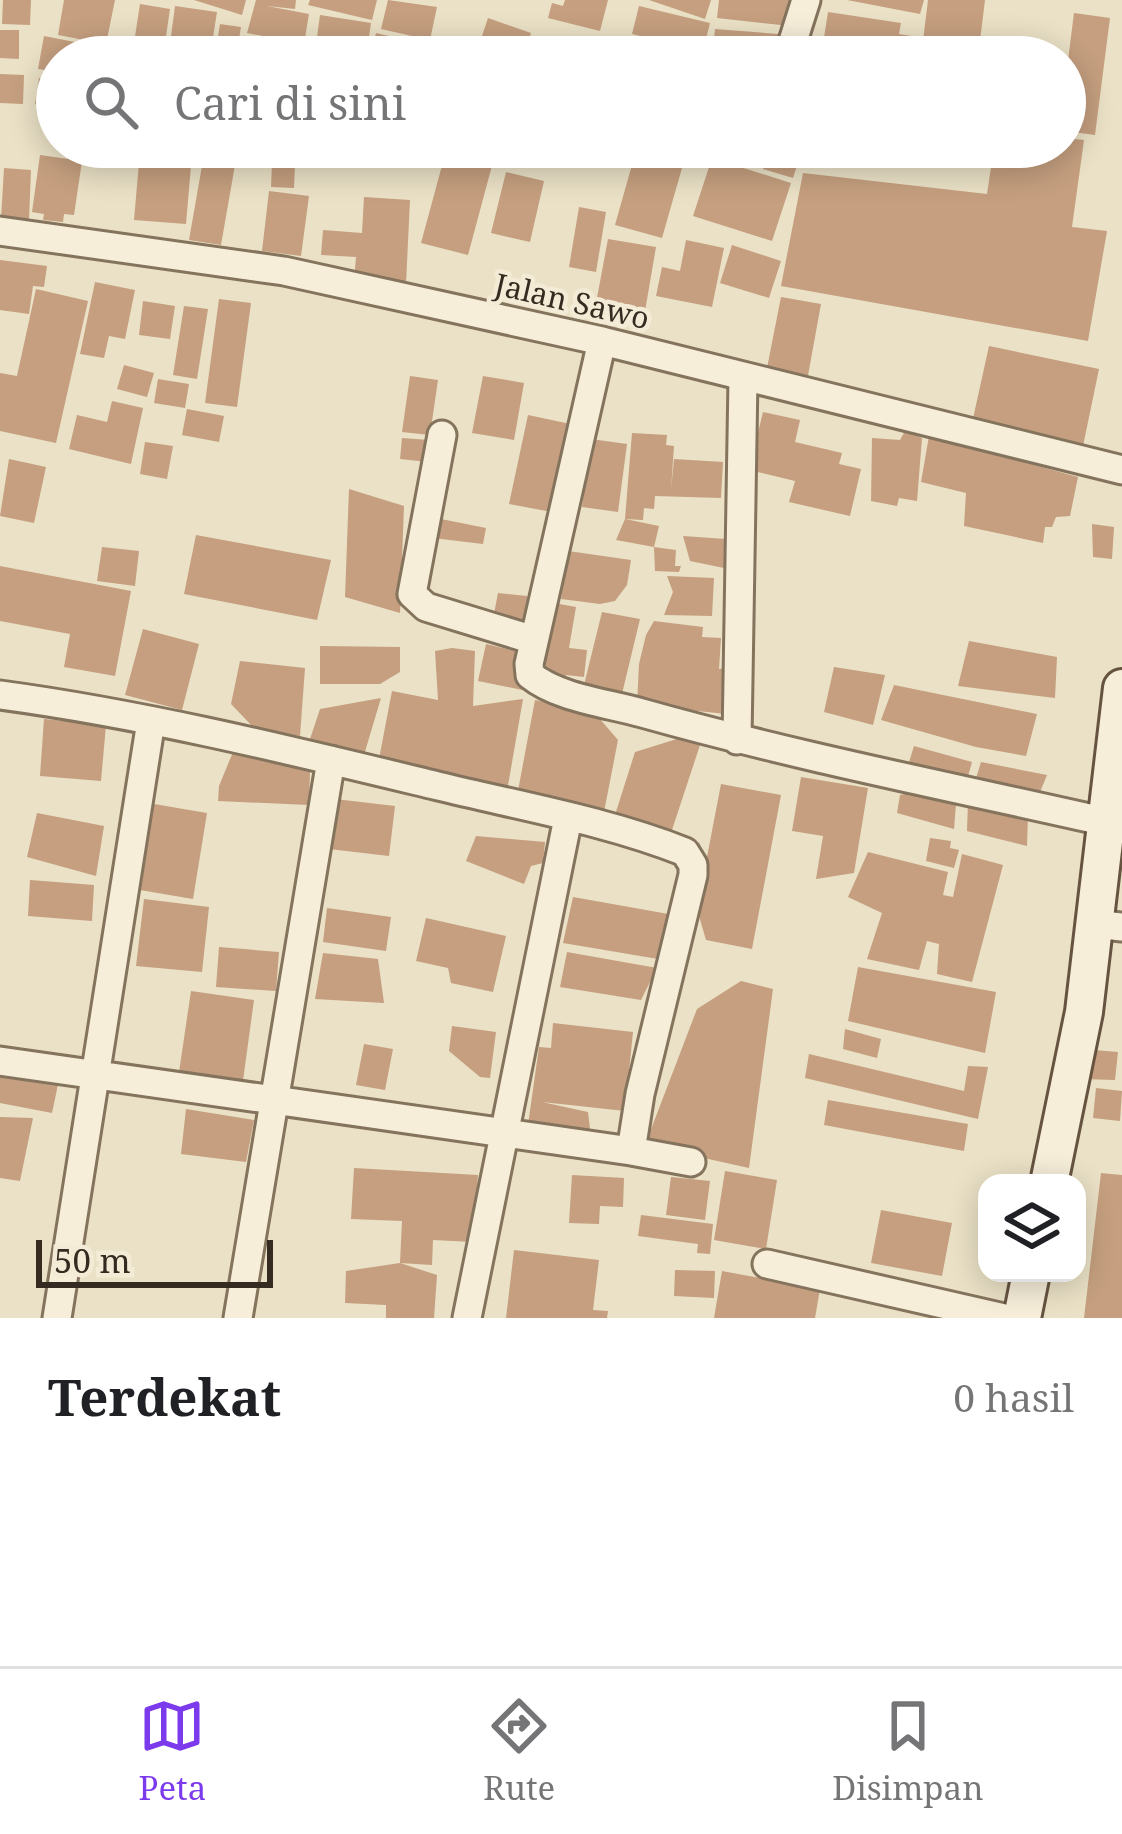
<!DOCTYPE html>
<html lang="id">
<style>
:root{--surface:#fff;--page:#f6f6f6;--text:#202124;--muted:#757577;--line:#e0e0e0;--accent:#7c3aed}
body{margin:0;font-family:"Noto Serif",serif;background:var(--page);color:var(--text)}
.controls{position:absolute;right:36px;bottom:36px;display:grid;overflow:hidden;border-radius:24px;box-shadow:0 6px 30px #0003}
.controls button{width:108px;height:108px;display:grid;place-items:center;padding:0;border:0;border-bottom:3px solid var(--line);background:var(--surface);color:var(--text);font:60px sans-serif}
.scale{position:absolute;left:36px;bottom:30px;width:237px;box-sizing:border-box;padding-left:12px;border:6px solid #362b20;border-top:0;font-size:33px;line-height:42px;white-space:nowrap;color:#362b20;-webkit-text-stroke:9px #f3ebd5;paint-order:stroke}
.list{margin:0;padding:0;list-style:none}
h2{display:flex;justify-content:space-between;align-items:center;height:156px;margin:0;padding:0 48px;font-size:51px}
h2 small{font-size:39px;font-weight:400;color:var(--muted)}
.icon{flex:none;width:66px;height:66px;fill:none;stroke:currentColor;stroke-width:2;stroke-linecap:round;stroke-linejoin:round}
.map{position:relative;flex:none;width:1122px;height:1318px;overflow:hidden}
.search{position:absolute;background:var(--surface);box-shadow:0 6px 30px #0003;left:36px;right:36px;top:36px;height:132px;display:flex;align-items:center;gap:30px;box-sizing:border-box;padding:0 42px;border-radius:66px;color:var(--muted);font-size:45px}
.sheet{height:348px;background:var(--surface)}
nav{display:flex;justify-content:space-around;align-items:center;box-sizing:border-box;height:168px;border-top:3px solid var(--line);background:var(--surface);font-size:33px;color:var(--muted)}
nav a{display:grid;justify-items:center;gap:6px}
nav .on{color:var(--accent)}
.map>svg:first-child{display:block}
.building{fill:#c59f7f}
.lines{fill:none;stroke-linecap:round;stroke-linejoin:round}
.street-casing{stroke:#84735d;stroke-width:33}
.secondary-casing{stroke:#665440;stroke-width:42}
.street{stroke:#f6eed9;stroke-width:27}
.secondary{stroke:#f6eed9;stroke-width:36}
.labels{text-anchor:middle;stroke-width:9;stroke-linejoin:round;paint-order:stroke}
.street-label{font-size:30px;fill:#362b20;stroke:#f3ebd5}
</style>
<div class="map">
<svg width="1122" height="1318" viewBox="0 0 1122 1318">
<rect width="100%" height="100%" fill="#eae1c6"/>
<path class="building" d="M 3,0 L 31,0 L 30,25 L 2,24 Z
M 64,0 L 115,0 L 106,44 L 58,35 Z
M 194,0 L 246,0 L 242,15 Z
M 256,0 L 296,0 L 295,9 L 267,6 L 309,14 L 304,44 L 247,33 Z
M 310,0 L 377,0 L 372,20 L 308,5 Z
M 388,0 L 437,7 L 430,40 L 381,29 Z
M 565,0 L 608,0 L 600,31 L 548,18 L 552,3 L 563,6 Z
M 649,0 L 711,0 L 705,19 Z
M 719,0 L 793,0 L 790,26 L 717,18 Z
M 847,0 L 924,0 L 920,14 Z
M 928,0 L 985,0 L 978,57 L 921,57 Z
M 140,4 L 170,9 L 163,57 L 132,56 Z
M 175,6 L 217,12 L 211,50 L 170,44 Z
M 639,6 L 710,23 L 703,51 L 632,34 Z
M 828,12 L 901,23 L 899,34 L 918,37 L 915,57 L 821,57 Z
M 1074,13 L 1110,18 L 1095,135 L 1065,131 L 1065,84 Z
M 320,15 L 371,23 L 366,57 L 315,52 Z
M 488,18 L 531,33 L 523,57 L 475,57 Z
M 220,24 L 241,27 L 236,57 L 215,56 Z
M 715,29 L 779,34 L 777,57 L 712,57 Z
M 0,30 L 19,30 L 19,59 L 0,58 Z
M 376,33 L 427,45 L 424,57 L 370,57 Z
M 44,36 L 90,45 L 87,57 L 57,57 L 57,72 L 38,69 Z
M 0,74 L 24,75 L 23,104 L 0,103 Z
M 39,78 L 57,80 L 57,107 L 35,104 Z
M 1065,138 L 1084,140 L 1072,227 L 1107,231 L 1088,341 L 781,286 L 803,173 L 987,194 L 994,147 L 1065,147 Z
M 447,147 L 497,147 L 468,255 L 421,243 Z
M 637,147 L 688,147 L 662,238 L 615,225 Z
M 703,147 L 760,147 L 755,164 Z
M 770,147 L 803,147 L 793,178 L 763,169 Z
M 140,151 L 192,154 L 186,224 L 134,220 Z
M 40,155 L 82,161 L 74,215 L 64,214 L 63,222 L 43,220 L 44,214 L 32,212 Z
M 712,158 L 791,183 L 772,241 L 693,216 Z
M 203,160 L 235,165 L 221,245 L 189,240 Z
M 272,163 L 295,164 L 294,188 L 271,187 Z
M 4,168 L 31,170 L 29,220 L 1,219 Z
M 506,172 L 544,181 L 530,242 L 491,233 Z
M 269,191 L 309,196 L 301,256 L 262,251 Z
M 364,197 L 410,200 L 406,284 L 354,281 L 356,257 L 321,255 L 323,230 L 362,233 Z
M 579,207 L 606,212 L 596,272 L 569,267 Z
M 608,239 L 656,247 L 643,323 L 594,314 Z
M 686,240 L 724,248 L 712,307 L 656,296 L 662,267 L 680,271 Z
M 732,245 L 781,261 L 769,298 L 720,283 Z
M 0,260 L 47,266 L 44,287 L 33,286 L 29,314 L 0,310 Z
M 95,282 L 135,290 L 125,339 L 109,336 L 104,358 L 80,354 Z
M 36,289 L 88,301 L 56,443 L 0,431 L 0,373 L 17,376 Z
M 781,297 L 821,304 L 807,381 L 766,373 Z
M 219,299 L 251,303 L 237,407 L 205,403 Z
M 143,301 L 175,306 L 170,339 L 139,335 Z
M 184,306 L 208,309 L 197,379 L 173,375 Z
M 989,346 L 1099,369 L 1083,446 L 972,423 Z
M 124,365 L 154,373 L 147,397 L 117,389 Z
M 410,376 L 438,380 L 430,435 L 402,432 Z
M 483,376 L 524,383 L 514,440 L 472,433 Z
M 158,379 L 189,384 L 185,408 L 154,403 Z
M 112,401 L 143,408 L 131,464 L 69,449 L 77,415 L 107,422 Z
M 187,409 L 224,416 L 219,442 L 182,435 Z
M 763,412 L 800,420 L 795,442 L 842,453 L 839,464 L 861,469 L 850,516 L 789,502 L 795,481 L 749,470 Z
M 528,415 L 575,425 L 557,513 L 509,504 Z
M 905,431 L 922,438 L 917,501 L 899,498 L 897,506 L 871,501 L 872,438 L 900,440 Z
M 632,433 L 667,435 L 666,445 L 674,446 L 671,490 L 674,459 L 723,462 L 721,498 L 655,496 L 654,509 L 644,508 L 643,520 L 625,519 Z
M 929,436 L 1078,477 L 1070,516 L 1056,517 L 1052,527 L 1045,527 L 1043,543 L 964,526 L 966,493 L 921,482 Z
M 402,438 L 429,440 L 428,462 L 400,459 Z
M 591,439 L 627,444 L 618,512 L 582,507 Z
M 145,442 L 173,446 L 167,479 L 140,474 Z
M 9,459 L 46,467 L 34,523 L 0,516 Z
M 349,489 L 404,506 L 400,613 L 345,597 Z
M 436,518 L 486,528 L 483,544 L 433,538 Z
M 625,519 L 659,526 L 654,547 L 676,550 L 675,566 L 681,566 L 679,572 L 655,571 L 654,547 L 616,540 Z
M 1092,524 L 1114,527 L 1112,559 L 1093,557 Z
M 196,535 L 331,560 L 317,620 L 184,594 Z
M 683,536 L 726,539 L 724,568 L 690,561 Z
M 102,547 L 139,551 L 135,586 L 97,581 Z
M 568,551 L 631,560 L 627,585 L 615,601 L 600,604 L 561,599 Z
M 0,566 L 131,591 L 115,676 L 64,667 L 70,634 L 0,621 Z
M 667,576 L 714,578 L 712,616 L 664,615 L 673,592 Z
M 498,593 L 527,596 L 527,626 L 493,619 Z
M 554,603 L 576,607 L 569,648 L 587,650 L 584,677 L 566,675 L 563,685 L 537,678 Z
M 602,612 L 640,619 L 621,698 L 583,689 Z
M 654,621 L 703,627 L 702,637 L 721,638 L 719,669 L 727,668 L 727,714 L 637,705 L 639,664 L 646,635 Z
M 143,629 L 199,644 L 182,710 L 125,695 Z
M 969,641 L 1057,657 L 1055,698 L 958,686 Z
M 486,644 L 524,653 L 527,691 L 478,681 Z
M 320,646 L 400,647 L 400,672 L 380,684 L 320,684 Z
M 452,648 L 475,651 L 473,706 L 523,699 L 506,797 L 379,759 L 392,691 L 438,700 L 435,651 Z
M 240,661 L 305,668 L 300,736 L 255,729 L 231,704 Z
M 834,667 L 885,675 L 873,725 L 824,712 Z
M 894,685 L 1037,714 L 1026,756 L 976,747 L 881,720 Z
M 381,698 L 364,755 L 310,739 L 320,709 Z
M 535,700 L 593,711 L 618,740 L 604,812 L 517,796 Z
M 44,719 L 106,725 L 101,781 L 40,776 Z
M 680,738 L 700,745 L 671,833 L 615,815 L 635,752 Z
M 914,746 L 972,762 L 965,787 L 906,772 Z
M 246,750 L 277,754 L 310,771 L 309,805 L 218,801 L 219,786 L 233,752 Z
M 981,762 L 1047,775 L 1036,802 L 973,788 Z
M 801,777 L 868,788 L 854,873 L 816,879 L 823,836 L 792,831 Z
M 721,784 L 781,795 L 752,949 L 706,940 L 697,909 Z
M 917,791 L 956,804 L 954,829 L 897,813 L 900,795 Z
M 335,799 L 395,806 L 389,856 L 329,849 Z
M 968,802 L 1028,815 L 1027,846 L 967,831 Z
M 154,804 L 207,813 L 193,899 L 140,890 Z
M 37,813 L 104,826 L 96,876 L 27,857 Z
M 476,836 L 545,842 L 543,863 L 531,866 L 524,884 L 466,861 Z
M 930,838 L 951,841 L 950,848 L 959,850 L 954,868 L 926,861 Z
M 868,852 L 948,872 L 943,895 L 953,897 L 962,854 L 1003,865 L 972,982 L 937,974 L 939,944 L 927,941 L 919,970 L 867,959 L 882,913 L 848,897 Z
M 30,880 L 94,885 L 92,921 L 28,916 Z
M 573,897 L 674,915 L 664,960 L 563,943 Z
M 144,899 L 209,907 L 202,972 L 136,966 Z
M 327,908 L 391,917 L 386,951 L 323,942 Z
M 426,918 L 506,936 L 493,992 L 451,983 L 448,968 L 416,961 Z
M 219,947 L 279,952 L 276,991 L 216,987 Z
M 567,952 L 657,968 L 641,1000 L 560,987 Z
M 323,953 L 378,959 L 384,1003 L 315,999 Z
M 858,967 L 996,992 L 985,1053 L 848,1021 Z
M 741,981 L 773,989 L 749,1168 L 645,1145 L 697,1009 Z
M 191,991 L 254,1000 L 242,1088 L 178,1079 Z
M 553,1023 L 633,1032 L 625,1111 L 542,1102 L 588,1112 L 592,1145 L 527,1132 L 539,1047 L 551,1048 Z
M 452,1026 L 496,1032 L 490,1078 L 480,1077 L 449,1051 Z
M 845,1029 L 881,1039 L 877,1058 L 843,1049 Z
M 364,1044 L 393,1049 L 385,1090 L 356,1085 Z
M 1081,1049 L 1118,1052 L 1115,1080 L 1082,1079 Z
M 809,1054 L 964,1091 L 968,1066 L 988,1067 L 978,1119 L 805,1078 Z
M 0,1065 L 60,1075 L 52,1113 L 0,1103 Z
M 1096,1088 L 1122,1091 L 1120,1121 L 1093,1118 Z
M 828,1100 L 968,1124 L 964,1151 L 824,1125 Z
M 186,1109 L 254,1120 L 246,1162 L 181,1154 Z
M 0,1117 L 33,1118 L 20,1181 L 0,1178 Z
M 354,1168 L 478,1175 L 473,1242 L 433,1240 L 432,1265 L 400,1263 L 402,1221 L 351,1219 Z
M 725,1171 L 777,1180 L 766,1249 L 714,1240 Z
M 1101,1173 L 1122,1175 L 1122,1318 L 1084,1318 Z
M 572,1175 L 624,1178 L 623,1207 L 600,1206 L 599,1224 L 569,1223 Z
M 671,1177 L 710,1181 L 705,1220 L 666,1215 Z
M 881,1210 L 952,1223 L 942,1276 L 871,1263 Z
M 641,1215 L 713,1224 L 710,1254 L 697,1253 L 698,1244 L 638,1236 Z
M 514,1250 L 599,1260 L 593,1310 L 608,1311 L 607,1318 L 506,1318 Z
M 400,1263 L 437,1275 L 434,1318 L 386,1318 L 386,1305 L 345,1303 L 346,1271 Z
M 675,1270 L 715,1271 L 714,1298 L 674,1296 Z
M 722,1271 L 820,1289 L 815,1318 L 714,1318 Z"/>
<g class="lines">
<g class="street-casing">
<path id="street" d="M 788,57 L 806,0
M 0,231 L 284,271 L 602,341 L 1122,470
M 602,341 L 529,664 L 530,675 C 558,698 607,703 642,713 C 795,756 952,787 1107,822
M 442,435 L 412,594 L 426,607 L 534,640
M 0,695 C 148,715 293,751 438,786 C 520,806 607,821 685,852 L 693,865 L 693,875 L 640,1094 L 631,1151 L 691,1162
M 737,740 L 743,378
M 1095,924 L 1122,927
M 0,1061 L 631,1151
M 767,1264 L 1004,1318
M 57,1318 L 151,721
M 238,1318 L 331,760
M 467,1318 L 568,818"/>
</g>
<g class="secondary-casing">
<path id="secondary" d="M 1049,1183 L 1084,1012 L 1122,688
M 1022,1318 L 1031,1273"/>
</g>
<use href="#street" class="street"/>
<use href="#secondary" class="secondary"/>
</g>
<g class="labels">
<g class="street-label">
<text transform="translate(572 302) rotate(13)" y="10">Jalan Sawo</text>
</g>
</g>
</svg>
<div class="controls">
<button><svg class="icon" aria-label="layers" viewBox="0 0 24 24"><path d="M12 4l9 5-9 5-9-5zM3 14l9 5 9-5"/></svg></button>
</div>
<div class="scale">50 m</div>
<div class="search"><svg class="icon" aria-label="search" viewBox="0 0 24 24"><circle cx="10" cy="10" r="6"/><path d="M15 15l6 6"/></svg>Cari di sini</div>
</div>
<section class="sheet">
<h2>Terdekat<small>0 hasil</small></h2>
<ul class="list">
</ul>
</section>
<nav>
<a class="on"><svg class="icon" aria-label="map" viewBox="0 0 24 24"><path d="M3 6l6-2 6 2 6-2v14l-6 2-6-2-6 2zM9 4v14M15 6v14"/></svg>Peta</a>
<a><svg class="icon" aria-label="directions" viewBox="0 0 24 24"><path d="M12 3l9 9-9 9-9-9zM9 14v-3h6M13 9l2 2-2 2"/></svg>Rute</a>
<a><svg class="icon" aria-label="saved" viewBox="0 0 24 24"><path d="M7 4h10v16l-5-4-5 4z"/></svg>Disimpan</a>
</nav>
